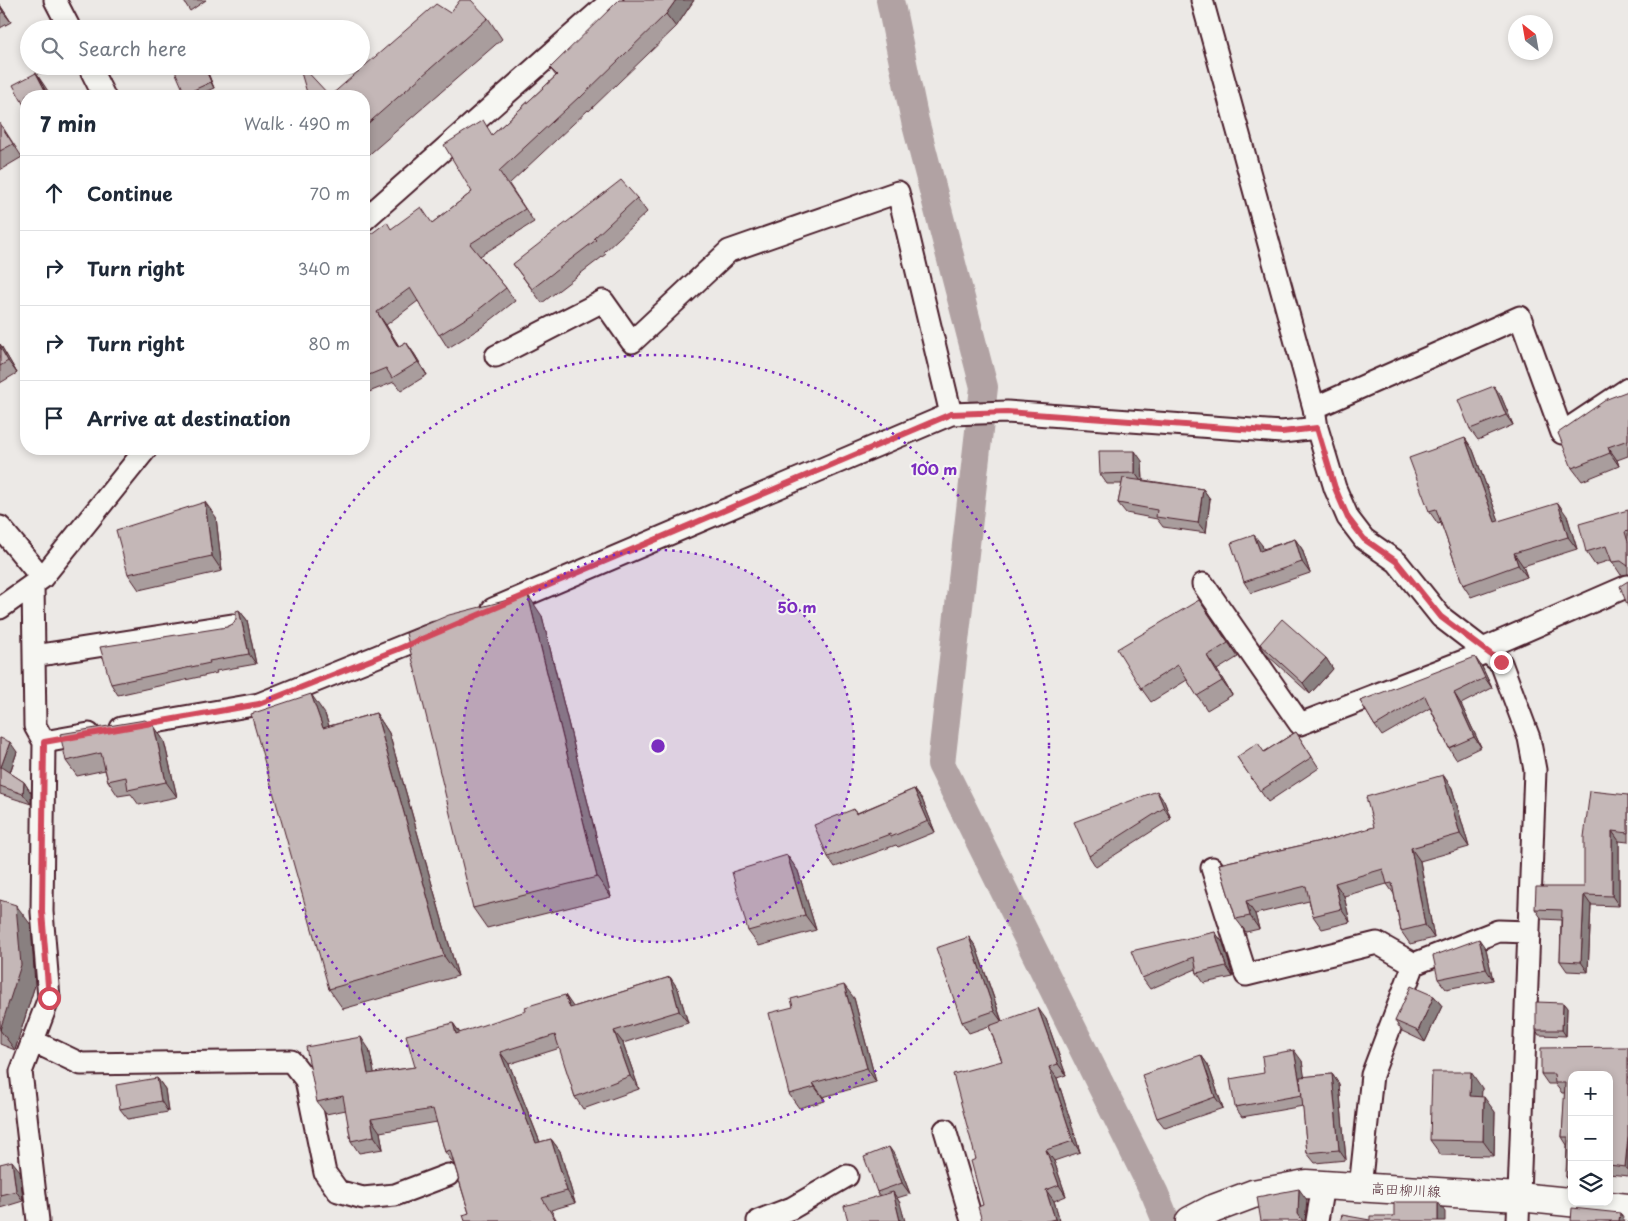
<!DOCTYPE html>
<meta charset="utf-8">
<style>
:root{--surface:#fff;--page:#f6f6f7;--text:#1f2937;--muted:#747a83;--line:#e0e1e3}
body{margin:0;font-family:"Playpen Sans","Klee One",sans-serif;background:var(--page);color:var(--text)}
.controls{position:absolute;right:15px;bottom:15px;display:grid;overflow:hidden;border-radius:10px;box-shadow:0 2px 8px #0003}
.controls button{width:45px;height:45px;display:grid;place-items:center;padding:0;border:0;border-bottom:1px solid var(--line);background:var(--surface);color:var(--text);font:25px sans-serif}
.compass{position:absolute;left:1508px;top:15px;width:45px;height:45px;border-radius:50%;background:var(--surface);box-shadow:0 2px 8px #0003;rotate:329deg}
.stop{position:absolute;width:15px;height:15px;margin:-11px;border:4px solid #d1495b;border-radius:50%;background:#fff}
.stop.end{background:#d1495b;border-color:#fff;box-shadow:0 1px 5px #0008}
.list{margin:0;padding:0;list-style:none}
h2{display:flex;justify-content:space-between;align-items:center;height:65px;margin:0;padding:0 20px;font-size:21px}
h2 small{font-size:16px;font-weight:400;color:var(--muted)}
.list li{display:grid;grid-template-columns:32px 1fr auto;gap:15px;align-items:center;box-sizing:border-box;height:75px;padding:0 20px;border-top:1px solid var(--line)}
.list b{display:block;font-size:19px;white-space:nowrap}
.list em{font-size:16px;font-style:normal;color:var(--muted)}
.icon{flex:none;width:28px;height:28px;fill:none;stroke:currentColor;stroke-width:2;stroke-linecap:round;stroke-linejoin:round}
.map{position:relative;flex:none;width:1628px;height:1221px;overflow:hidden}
.search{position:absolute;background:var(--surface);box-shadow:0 2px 8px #0003;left:20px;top:20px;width:350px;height:55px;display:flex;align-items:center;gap:12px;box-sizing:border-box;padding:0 18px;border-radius:28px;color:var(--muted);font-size:19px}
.panel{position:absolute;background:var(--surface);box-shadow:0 2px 8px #0003;left:20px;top:90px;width:350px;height:365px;border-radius:20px}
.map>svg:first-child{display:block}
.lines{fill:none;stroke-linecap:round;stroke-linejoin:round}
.canal{stroke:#b1a2a3;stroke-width:28}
.street-casing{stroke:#4a1f2b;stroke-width:25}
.secondary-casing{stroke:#4a1f2b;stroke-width:31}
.street{stroke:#f6f6f2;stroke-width:21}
.secondary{stroke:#f6f6f2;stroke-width:28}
.wall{fill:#a99d9d;stroke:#4a1f2b}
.shaded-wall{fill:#898080;stroke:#4a1f2b}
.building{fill:#c4b7b7;stroke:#4a1f2b}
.route{stroke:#d1495b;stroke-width:6}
.ring{fill:none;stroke:#7b2cbf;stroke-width:2.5;stroke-dasharray:2.5 5}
.labels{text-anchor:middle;stroke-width:4;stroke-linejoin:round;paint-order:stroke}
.street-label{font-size:14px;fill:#4a1f2b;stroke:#f6f6f2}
.centre{fill:#7b2cbf;stroke:#f6f6f2;stroke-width:2.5}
.ring-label{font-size:15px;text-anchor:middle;font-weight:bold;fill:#7b2cbf;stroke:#f6f6f2;stroke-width:4;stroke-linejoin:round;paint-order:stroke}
</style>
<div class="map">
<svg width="1628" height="1221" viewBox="0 0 1628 1221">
<rect width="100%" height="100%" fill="#ece9e6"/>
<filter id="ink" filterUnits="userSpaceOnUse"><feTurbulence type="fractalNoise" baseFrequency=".02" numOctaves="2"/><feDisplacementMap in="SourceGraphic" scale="10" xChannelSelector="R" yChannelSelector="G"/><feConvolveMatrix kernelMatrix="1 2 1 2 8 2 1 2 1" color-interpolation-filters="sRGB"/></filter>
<g filter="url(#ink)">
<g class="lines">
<path class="canal" d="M 890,0 L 915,121 L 984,387 L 941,764 L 1155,1194 L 1166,1221"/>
<g class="street-casing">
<path id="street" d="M 55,0 L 70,29
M 1202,0 L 1314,408 L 1317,428 L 1335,488 L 1348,518 L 1364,539 L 1397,562 L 1441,617 L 1501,663 L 1529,738 L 1535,770 L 1518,1221
M 89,66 L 104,96
M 364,220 L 612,0
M 496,356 L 603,301 L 632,342 L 729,251 L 898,192 L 951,414
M 1314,408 L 1520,317 L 1562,433 L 1628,389
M 0,527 L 42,578
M 1203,584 L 1300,724 L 1487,652
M 33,585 L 35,726 L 44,742 L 42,912 L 49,998 L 21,1072 L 38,1221
M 0,608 L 42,578 L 146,449
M 493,609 L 951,414 L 1007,412 L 1282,432 L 1317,428
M 1483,649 L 1628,586
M 34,656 L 232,625
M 121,728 L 259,704 L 435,633
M 44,742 L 89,734
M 1212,868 L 1246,975 L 1377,943 L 1414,964
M 33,1041 L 81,1064 L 291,1061 L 306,1080 L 325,1173 L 338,1191 L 363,1198 L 395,1195 L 448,1175
M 945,1130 L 972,1221
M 1360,1188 L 1372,1075 L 1414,964 L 1498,931 L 1529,932
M 758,1221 L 792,1208 L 847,1176
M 1317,1221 L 1323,1185"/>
</g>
<g class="secondary-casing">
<path id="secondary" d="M 1190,1221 L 1213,1209 L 1253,1194 L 1306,1184 L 1519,1197 L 1628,1208"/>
</g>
<use href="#street" class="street"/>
<use href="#secondary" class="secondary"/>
</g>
<path class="wall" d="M 183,0 L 206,0 L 190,11 Z
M 694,0 L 676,27 L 589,111 L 588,110 L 509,184 L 534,222 L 480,256 L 506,288 L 515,301 L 482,327 L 448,348 L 418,301 L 386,325 L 399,346 L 406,342 L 415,355 L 427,375 L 401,391 L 394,382 L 364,394 L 364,244 L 391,229 L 432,223 L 472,192 L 493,134 L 556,76 L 550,68 Z
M 0,5 L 11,22 L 0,28 Z
M 450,13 L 488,18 L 502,39 L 364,159 L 364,96 Z
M 184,66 L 205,66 L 214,88 L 195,96 L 186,96 L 185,94 Z
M 0,123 L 22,157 L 0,170 Z
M 637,198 L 647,212 L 604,252 L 606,254 L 542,303 L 513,264 Z
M 0,344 L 17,373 L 0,383 Z
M 1628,391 L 1628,456 L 1617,460 L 1619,466 L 1582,481 L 1572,468 Z
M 1501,396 L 1513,425 L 1478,440 L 1470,429 Z
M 1465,438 L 1473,450 L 1499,521 L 1567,516 L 1577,549 L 1523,566 L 1527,577 L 1471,597 L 1463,585 L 1441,523 L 1438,524 L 1429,511 Z
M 1142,461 L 1143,480 L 1203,489 L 1210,499 L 1206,533 L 1163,527 L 1157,519 L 1126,513 L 1118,503 L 1122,484 L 1107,484 L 1100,474 Z
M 1628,510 L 1628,574 L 1621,575 L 1611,560 L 1595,565 L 1586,552 Z
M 216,517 L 222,571 L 139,590 L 128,574 Z
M 1295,539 L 1302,549 L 1310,573 L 1251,593 L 1244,582 L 1262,545 L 1263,549 Z
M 1199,600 L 1238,657 L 1217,670 L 1232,695 L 1207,710 L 1187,680 L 1151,702 L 1141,688 Z
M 239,610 L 247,620 L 256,664 L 216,671 L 217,673 L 118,695 L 111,684 L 233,624 L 236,619 Z
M 542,616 L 611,897 L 487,928 L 473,908 Z
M 1260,644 L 1326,658 L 1333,669 L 1310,694 L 1267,655 Z
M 1482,667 L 1492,688 L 1461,704 L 1481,747 L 1456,759 L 1449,748 L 1430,708 L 1382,736 L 1375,726 L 1360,701 Z
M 376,713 L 389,733 L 458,976 L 343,1009 L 329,989 L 325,714 L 329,726 Z
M 154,726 L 164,741 L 177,797 L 139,805 L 131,794 L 118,796 L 108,781 L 105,770 L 77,776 L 66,761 Z
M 1296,732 L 1319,768 L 1268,802 L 1237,757 L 1264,752 Z
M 0,738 L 17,752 L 10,773 L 24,782 L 31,793 L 31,804 L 0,794 Z
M 1443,775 L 1452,788 L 1469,847 L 1420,861 L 1434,938 L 1410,944 L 1401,931 L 1394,894 L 1387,884 L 1344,896 L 1350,922 L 1322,929 L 1313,916 L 1309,901 L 1255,914 L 1259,929 L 1246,932 L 1236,919 L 1219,864 L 1325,840 L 1326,841 L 1374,827 Z
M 914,789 L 922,799 L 935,832 L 898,847 L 896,845 L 835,867 L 828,857 L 854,809 L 857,813 Z
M 1628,795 L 1628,842 L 1619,841 L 1619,906 L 1591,905 L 1588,972 L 1567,971 L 1560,961 L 1561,920 L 1542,919 L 1535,909 L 1584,887 Z
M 1164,801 L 1171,819 L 1096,867 L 1089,856 Z
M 787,855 L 798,871 L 816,930 L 759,946 L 748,931 Z
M 0,900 L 31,925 L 35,985 L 15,1050 L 0,1044 Z
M 1215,932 L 1223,943 L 1233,977 L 1204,983 L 1197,973 L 1196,969 L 1150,989 L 1142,978 Z
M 969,937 L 976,947 L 1002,1021 L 1046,1019 L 1066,1075 L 1057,1078 L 1080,1152 L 1054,1161 L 1066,1196 L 1054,1201 L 1060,1221 L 982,1221 L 983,1205 L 976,1159 L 1002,1061 L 989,1026 L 969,1033 L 962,1022 Z
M 1486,949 L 1493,980 L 1446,989 L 1438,979 Z
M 670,977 L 678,989 L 688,1023 L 623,1043 L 639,1089 L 583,1109 L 575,1097 L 560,1048 L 509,1064 L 540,1142 L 551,1139 L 560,1151 L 575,1203 L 551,1210 L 557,1221 L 465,1221 L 469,1213 L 454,1164 L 445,1152 L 437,1122 L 380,1132 L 383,1149 L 359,1153 L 351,1141 L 346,1110 L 326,1114 L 317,1102 L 369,1049 L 374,1073 L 415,1067 L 453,1023 L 460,1033 L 573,1007 Z
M 1434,996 L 1442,1006 L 1425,1042 L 1402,1031 L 1395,1021 Z
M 854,998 L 876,1082 L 823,1097 L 825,1101 L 799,1108 L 789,1094 Z
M 1563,1003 L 1567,1008 L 1566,1036 L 1539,1035 L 1536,1030 Z
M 1628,1047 L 1628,1176 L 1609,1174 L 1609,1075 L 1572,1075 L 1572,1185 L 1566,1177 L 1567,1145 L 1562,1137 L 1565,1093 L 1562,1093 L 1555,1084 L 1548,1084 L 1541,1074 Z
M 1201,1055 L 1208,1065 L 1223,1108 L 1165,1128 L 1157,1118 Z
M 1302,1061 L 1304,1077 L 1332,1074 L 1339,1084 L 1346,1160 L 1315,1163 L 1307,1153 L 1303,1106 L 1242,1117 L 1235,1107 L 1264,1073 Z
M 157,1078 L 165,1089 L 168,1112 L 128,1119 L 120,1109 Z
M 1482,1088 L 1481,1096 L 1495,1112 L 1494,1156 L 1441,1155 L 1430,1140 Z
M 896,1157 L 910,1194 L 897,1198 L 900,1203 L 880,1196 L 877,1192 Z
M 0,1164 L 20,1171 L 23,1201 L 0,1208 Z"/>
<path class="shaded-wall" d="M 676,0 L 694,0 L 676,27 L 666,14 Z
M 0,5 L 11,22 L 3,12 L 0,6 Z
M 204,66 L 205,66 L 214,88 L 211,82 Z
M 36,73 L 46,88 L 51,96 L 48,96 Z
M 377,312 L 386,325 L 407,360 L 398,347 Z
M 406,342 L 415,355 L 427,375 L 418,362 Z
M 0,344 L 17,373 L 8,361 L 0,347 Z
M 1494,386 L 1501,396 L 1513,425 L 1506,415 Z
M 1465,438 L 1473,450 L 1504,534 L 1495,522 Z
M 1608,447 L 1617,460 L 1619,466 L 1610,453 Z
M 1135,451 L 1142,461 L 1143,484 L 1135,473 Z
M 1203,489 L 1210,499 L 1206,533 L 1198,523 Z
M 205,502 L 216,517 L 222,571 L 212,556 Z
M 1558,503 L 1567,516 L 1577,549 L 1568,537 Z
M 1254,535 L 1262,545 L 1267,561 L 1260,551 Z
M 1295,539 L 1302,549 L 1310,573 L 1302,562 Z
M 1514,553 L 1523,566 L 1527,577 L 1518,565 Z
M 528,595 L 542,616 L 611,897 L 597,877 Z
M 239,610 L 247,620 L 256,664 L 249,654 Z
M 1207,656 L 1217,670 L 1232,695 L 1222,681 Z
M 1475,657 L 1482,667 L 1492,688 L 1485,678 Z
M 1326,658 L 1333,669 L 1310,694 L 1303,683 Z
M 1454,693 L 1461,704 L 1481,747 L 1474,737 Z
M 311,694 L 325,714 L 336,748 L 323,728 Z
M 376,713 L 389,733 L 458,976 L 444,956 Z
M 154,726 L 164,741 L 177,797 L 166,782 Z
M 10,742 L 17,752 L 8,778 L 1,767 Z
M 1443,775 L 1452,788 L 1469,847 L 1460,834 Z
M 24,782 L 31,793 L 31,804 L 23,794 Z
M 914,789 L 922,799 L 935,832 L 928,821 Z
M 1157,791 L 1164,801 L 1171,819 L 1164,808 Z
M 1612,831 L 1619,841 L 1619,906 L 1612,896 Z
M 1411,848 L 1420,861 L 1434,938 L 1425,925 Z
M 787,855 L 798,871 L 816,930 L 805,915 Z
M 1335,883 L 1344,896 L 1350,922 L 1341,909 Z
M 1584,895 L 1591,905 L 1588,972 L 1581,962 Z
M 1246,901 L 1255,914 L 1259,929 L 1250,916 Z
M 16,905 L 31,925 L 35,985 L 15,1050 L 0,1030 Z
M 1215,932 L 1223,943 L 1233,977 L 1226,966 Z
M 969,937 L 976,947 L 1002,1022 L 994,1011 Z
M 1479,939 L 1486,949 L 1493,980 L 1486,969 Z
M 670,977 L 678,989 L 688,1023 L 679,1011 Z
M 844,985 L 854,998 L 876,1082 L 867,1068 Z
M 565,995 L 574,1008 L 570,1008 Z
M 1434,996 L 1442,1006 L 1425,1042 L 1418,1031 Z
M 1563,1003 L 1567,1008 L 1566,1036 L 1562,1030 Z
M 1038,1008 L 1046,1019 L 1066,1075 L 1058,1064 Z
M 453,1023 L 461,1035 L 456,1034 Z
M 614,1031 L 623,1043 L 639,1089 L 630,1076 Z
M 361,1037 L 369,1049 L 377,1086 L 368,1074 Z
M 1294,1050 L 1302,1061 L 1309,1105 L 1302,1095 Z
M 500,1052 L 509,1064 L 545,1155 L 536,1143 Z
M 1201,1055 L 1208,1065 L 1223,1108 L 1215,1097 Z
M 1049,1067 L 1057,1078 L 1080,1152 L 1073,1141 Z
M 1471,1072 L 1482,1088 L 1481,1112 L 1470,1096 Z
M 1332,1074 L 1339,1084 L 1346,1160 L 1339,1150 Z
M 157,1078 L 165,1089 L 168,1112 L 161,1101 Z
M 813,1083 L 823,1097 L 825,1101 L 815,1087 Z
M 1484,1097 L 1495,1112 L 1494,1156 L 1483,1141 Z
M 371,1119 L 380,1132 L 383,1149 L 374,1136 Z
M 1628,1137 L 1628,1171 L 1625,1167 Z
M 551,1139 L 560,1151 L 575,1203 L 567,1191 Z
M 889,1147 L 896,1157 L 910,1194 L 902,1183 Z
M 1046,1150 L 1054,1161 L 1066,1196 L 1059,1185 Z
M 12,1161 L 20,1171 L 23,1201 L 16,1191 Z
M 1299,1189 L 1307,1200 L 1305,1221 L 1302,1221 L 1298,1214 Z
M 1046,1190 L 1054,1201 L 1060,1221 L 1056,1221 L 1055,1219 Z
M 893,1192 L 900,1203 L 905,1221 L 900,1221 Z
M 1438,1202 L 1445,1212 L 1445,1221 L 1438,1221 Z
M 1620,1213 L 1625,1221 L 1619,1221 Z"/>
<path class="building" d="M 460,0 L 471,0 L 488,18 L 364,127 L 364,96 L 330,96 L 436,4 L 450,13 Z
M 619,0 L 676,0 L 666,14 L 580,98 L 579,97 L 499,171 L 525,209 L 470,244 L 506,288 L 473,314 L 439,335 L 410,288 L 377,312 L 398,347 L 406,342 L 418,362 L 392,378 L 386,368 L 364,377 L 364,244 L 369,241 L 367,237 L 387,222 L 391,229 L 421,207 L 432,223 L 472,192 L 444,145 L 483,120 L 492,135 L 557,75 L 550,68 Z
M 0,6 L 3,12 L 0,14 Z
M 184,66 L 204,66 L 211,82 L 185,94 L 175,71 Z
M 299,66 L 302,66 L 330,96 L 308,96 Z
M 36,73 L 48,96 L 26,96 L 26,109 L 13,85 Z
M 0,124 L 13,144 L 0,151 Z
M 621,180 L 637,198 L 594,238 L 596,240 L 532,289 L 513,264 Z
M 0,347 L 8,361 L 0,366 Z
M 1494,386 L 1506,415 L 1470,429 L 1458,400 Z
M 1628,391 L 1628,440 L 1608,447 L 1610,453 L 1572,468 L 1558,433 L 1607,399 Z
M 1465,438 L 1495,522 L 1558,503 L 1568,537 L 1514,553 L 1518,565 L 1463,585 L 1436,509 L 1429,511 L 1409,458 Z
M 1099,451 L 1135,451 L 1135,473 L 1100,474 Z
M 1123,478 L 1203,489 L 1198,523 L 1156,517 L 1157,510 L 1118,503 Z
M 205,502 L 212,556 L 128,574 L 116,530 Z
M 1628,510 L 1628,531 L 1625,532 L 1628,542 L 1628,566 L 1621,561 L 1612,562 L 1606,546 L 1586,552 L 1579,524 Z
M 1254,535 L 1260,551 L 1295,539 L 1302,562 L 1244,582 L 1231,543 Z
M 1628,581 L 1628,607 L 1620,586 Z
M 528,595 L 597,877 L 473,908 L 406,633 L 449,615 Z
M 1199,600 L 1228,643 L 1207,656 L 1222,681 L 1197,696 L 1178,665 L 1141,688 L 1117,649 Z
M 239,610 L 249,654 L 209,661 L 210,663 L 111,684 L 100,647 L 227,627 L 233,624 L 236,619 L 236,611 Z
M 1282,619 L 1326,658 L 1303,683 L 1260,644 Z
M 1475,657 L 1485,678 L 1454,693 L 1474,737 L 1449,748 L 1425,696 L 1375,726 L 1360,701 Z
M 311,694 L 323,728 L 376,713 L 444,956 L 329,989 L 251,714 Z
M 145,720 L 154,726 L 166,782 L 128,790 L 126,777 L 108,781 L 101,753 L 66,761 L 60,734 Z
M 1296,732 L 1312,757 L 1260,791 L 1237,757 L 1258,743 L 1264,752 Z
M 0,738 L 10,742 L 1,767 L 24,782 L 23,794 L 0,786 Z
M 1443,775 L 1460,834 L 1411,848 L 1425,925 L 1401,931 L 1392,883 L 1387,884 L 1383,869 L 1335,883 L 1341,909 L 1313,916 L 1306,886 L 1246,901 L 1250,916 L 1236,919 L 1219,864 L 1325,840 L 1325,841 L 1374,827 L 1366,797 Z
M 914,789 L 928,821 L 891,837 L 890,834 L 828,857 L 814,825 L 854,809 L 856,814 Z
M 1157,791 L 1164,808 L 1089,856 L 1074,822 Z
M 1590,791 L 1628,795 L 1628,833 L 1612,831 L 1612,896 L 1584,895 L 1581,962 L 1560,961 L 1562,910 L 1535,909 L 1536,887 L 1584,887 L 1584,837 Z
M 787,855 L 805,915 L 748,931 L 732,872 Z
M 0,900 L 16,905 L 21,965 L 0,1030 Z
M 1215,932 L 1226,966 L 1197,973 L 1194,957 L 1142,978 L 1131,951 Z
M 969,937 L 994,1011 L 962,1022 L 936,948 Z
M 1479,939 L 1486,969 L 1438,979 L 1433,956 Z
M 670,977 L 679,1011 L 614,1031 L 630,1076 L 575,1097 L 555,1035 L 500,1052 L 536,1143 L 551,1139 L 567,1191 L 542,1198 L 556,1221 L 465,1221 L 463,1215 L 469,1213 L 450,1150 L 445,1152 L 433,1109 L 371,1119 L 374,1136 L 351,1141 L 343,1096 L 317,1102 L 306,1047 L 361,1037 L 368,1074 L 415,1067 L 406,1035 L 453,1023 L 456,1034 L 526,1011 L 525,1007 L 565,995 L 570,1008 Z
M 844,985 L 867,1068 L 813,1083 L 815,1087 L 789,1094 L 769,1013 L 793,1007 L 791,999 Z
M 1411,986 L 1434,996 L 1418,1031 L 1395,1021 Z
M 1536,1002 L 1563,1003 L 1562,1030 L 1536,1030 Z
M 1038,1008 L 1058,1064 L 1049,1067 L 1073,1141 L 1046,1150 L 1059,1185 L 1046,1190 L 1055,1219 L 1047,1221 L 982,1221 L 978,1207 L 983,1205 L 971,1161 L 976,1159 L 953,1074 L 1002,1061 L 989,1026 Z
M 1628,1047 L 1628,1137 L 1625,1167 L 1609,1165 L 1609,1075 L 1572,1075 L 1572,1177 L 1566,1177 L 1568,1137 L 1562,1137 L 1565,1083 L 1555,1083 L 1554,1074 L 1541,1074 L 1541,1048 Z
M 1294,1050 L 1302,1095 L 1235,1107 L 1230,1079 L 1264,1073 L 1262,1056 Z
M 1201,1055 L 1215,1097 L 1157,1118 L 1142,1075 Z
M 1432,1072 L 1471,1072 L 1470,1096 L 1484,1097 L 1483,1141 L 1430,1140 Z
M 1332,1074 L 1339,1150 L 1307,1153 L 1300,1077 Z
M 157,1078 L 161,1101 L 120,1109 L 116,1085 Z
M 889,1147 L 902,1183 L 877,1192 L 864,1157 Z
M 12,1161 L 16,1191 L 0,1195 L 0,1164 Z
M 1299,1189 L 1298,1214 L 1303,1221 L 1261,1221 L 1257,1197 Z
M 893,1192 L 900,1221 L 848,1221 L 844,1206 Z
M 1394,1202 L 1438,1202 L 1438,1221 L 1340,1221 L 1342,1215 L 1370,1220 L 1370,1216 L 1394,1216 Z
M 1572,1208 L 1620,1213 L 1619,1221 L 1571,1221 Z"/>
</g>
<g class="lines" filter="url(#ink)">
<path class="route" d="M 49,998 L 42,912 L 44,742 L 259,704 L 396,650 L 951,414 L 1007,412 L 1282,432 L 1317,428 L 1335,488 L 1348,518 L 1364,539 L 1397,562 L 1441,617 L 1501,662"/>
</g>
<circle cx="658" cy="746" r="196" fill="#7b2cbf" fill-opacity=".12"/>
<g class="ring">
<circle cx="658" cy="746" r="196"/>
<circle cx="658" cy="746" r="391"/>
</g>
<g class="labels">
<g class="street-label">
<text transform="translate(1406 1190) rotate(3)" y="5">高田柳川線</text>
</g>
</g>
<circle cx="658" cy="746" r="8" class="centre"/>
<g class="ring-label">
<text x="934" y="475">100 m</text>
<text x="797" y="613">50 m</text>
</g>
</svg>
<div class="controls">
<button>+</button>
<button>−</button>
<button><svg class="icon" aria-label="layers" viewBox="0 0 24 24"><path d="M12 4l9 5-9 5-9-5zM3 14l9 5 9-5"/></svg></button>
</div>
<svg class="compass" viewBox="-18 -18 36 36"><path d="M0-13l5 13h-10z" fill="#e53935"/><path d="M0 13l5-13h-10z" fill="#747a83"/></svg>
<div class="stop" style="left:49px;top:998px"></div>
<div class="stop end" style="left:1501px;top:662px"></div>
<div class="search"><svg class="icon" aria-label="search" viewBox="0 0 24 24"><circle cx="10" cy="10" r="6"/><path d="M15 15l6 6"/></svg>Search here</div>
<section class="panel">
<h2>7 min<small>Walk · 490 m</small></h2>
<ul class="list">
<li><svg class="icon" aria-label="ahead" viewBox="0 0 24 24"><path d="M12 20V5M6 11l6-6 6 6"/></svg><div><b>Continue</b></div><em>70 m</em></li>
<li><svg class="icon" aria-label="right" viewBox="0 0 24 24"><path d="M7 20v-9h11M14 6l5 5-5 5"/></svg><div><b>Turn right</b></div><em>340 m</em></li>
<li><svg class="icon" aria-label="right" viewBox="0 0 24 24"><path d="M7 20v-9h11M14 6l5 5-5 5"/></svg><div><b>Turn right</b></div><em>80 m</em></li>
<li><svg class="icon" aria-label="arrive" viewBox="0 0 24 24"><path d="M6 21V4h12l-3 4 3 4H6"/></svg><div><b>Arrive at destination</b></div></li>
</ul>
</section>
</div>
